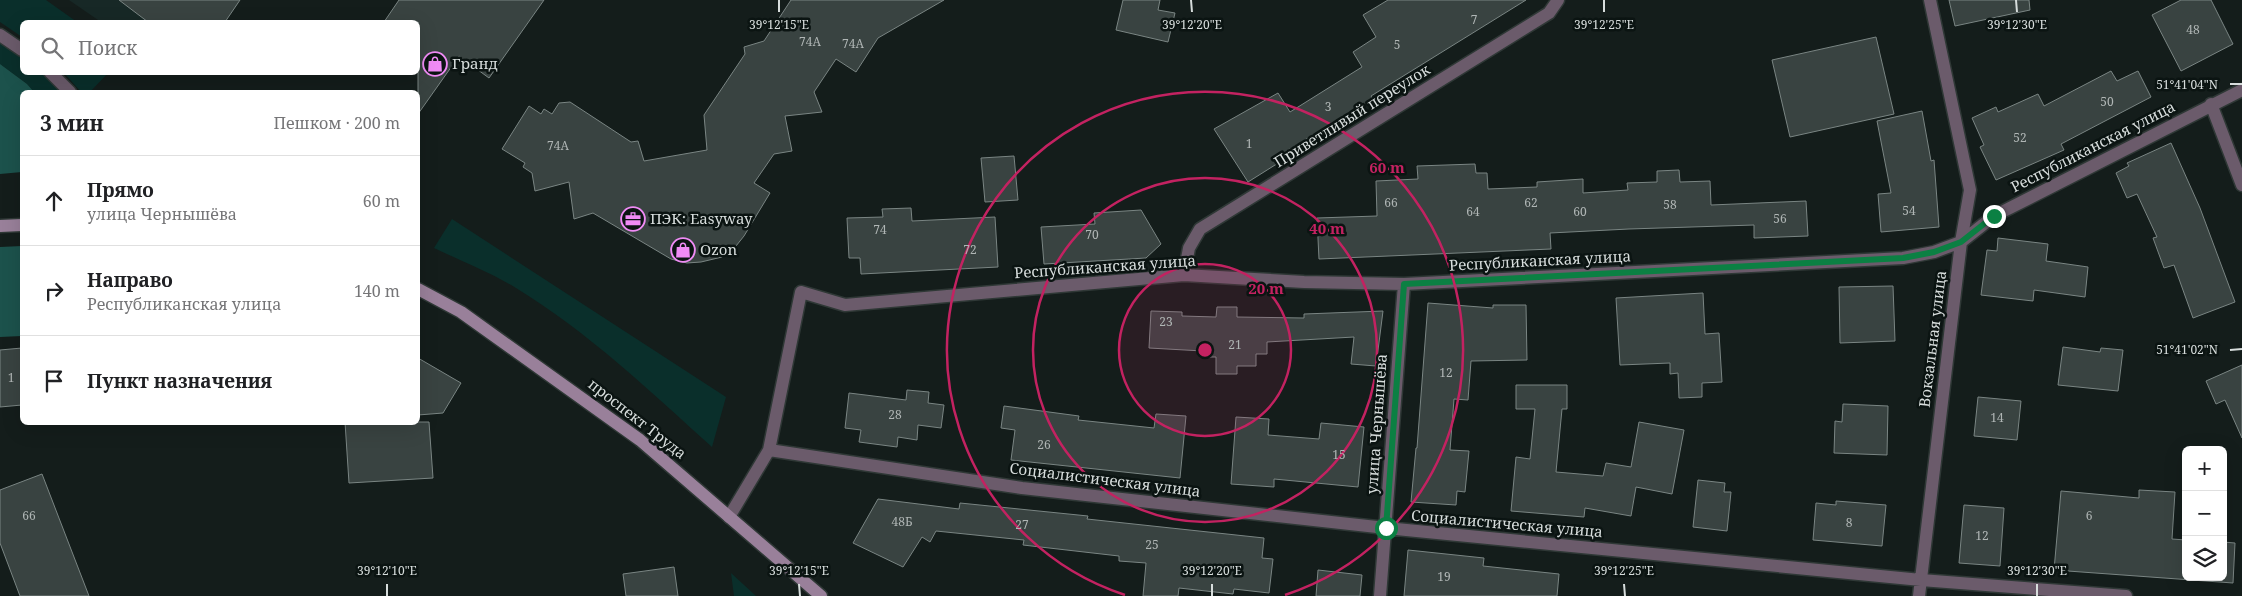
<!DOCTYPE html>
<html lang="ru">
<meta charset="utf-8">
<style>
:root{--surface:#fff;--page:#f2f2f2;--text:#202124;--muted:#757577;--line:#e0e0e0}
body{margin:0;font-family:"Noto Serif",serif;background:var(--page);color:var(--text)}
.controls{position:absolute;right:15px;bottom:15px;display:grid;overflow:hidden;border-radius:8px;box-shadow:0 5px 20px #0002}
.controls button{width:45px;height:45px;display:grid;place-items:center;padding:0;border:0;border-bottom:1px solid var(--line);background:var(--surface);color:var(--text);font:25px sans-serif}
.stop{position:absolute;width:15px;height:15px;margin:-11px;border:4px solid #0b8043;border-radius:50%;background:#fff}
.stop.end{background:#0b8043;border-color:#fff;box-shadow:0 1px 5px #0008}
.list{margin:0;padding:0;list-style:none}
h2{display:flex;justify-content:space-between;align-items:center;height:65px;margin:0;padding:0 20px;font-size:21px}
h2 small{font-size:16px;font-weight:400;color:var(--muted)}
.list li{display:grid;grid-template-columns:32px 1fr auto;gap:15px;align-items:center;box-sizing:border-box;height:90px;padding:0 20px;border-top:1px solid var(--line)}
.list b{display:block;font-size:19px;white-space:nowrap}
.list p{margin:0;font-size:16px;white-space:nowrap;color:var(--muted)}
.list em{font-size:16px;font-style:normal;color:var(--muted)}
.icon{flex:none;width:28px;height:28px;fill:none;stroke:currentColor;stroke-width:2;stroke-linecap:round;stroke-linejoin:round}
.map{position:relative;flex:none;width:2242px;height:596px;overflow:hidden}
.search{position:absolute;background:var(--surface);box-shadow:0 5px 20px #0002;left:20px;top:20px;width:400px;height:55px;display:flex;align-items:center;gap:12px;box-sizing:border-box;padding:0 18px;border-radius:8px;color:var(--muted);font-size:19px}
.panel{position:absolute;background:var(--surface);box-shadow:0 5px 20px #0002;left:20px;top:90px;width:400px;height:335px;border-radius:8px}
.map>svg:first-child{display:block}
.built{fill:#172826}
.green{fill:#0a2f2b}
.forest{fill:#1c524c}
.building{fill:#394341;stroke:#7a8583}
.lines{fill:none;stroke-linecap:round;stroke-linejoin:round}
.minor-casing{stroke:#2f3836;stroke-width:15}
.secondary-casing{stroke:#2f3836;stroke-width:15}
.minor{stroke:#6b5b6b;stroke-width:12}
.secondary{stroke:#99809a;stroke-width:12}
.route{stroke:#0b8043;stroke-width:6}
.ticks{fill:none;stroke:#d7dddc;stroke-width:2}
.ring{fill:none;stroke:#c32261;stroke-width:2.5}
.labels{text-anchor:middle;stroke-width:5;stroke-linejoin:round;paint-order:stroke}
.number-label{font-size:12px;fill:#b0b6b5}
.poi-label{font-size:15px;fill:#d7dddc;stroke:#0b1412;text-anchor:start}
.street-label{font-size:15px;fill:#d7dddc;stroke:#0b1412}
.ticks-label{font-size:12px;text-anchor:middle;fill:#d7dddc;stroke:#0b1412;stroke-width:5;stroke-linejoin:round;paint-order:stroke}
.centre{fill:#c32261;stroke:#0b1412;stroke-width:2.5}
.ring-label{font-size:15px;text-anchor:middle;font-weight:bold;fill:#c32261;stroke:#0b1412;stroke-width:5;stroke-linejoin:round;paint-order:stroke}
</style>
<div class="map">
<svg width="2242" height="596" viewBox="0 0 2242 596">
<rect width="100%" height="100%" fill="#141d1b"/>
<path class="built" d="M 69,0 L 240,0 L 225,22 L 101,22 Z"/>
<path class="green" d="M 0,0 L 46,0 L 77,22 L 22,22 L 22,37 L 0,22 Z
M 0,34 L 22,50 L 22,72 L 50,73 L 70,92 L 34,92 L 27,84 L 0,64 Z
M 109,72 L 90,92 L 81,92 L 64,73 Z
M 452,219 L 726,397 L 712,447 C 650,391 588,332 516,288 C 490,272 461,261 434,248 Z
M 731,573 L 756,596 L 734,596 Z"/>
<path class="forest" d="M 0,64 L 27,84 L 34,92 L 22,92 L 22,172 L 0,174 Z
M 22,246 L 22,336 L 0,337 L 0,247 Z"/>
<path class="building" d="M 119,0 L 240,0 L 225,22 L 148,22 Z
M 399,0 L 544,0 L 489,78 L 459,56 L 418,114 L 418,22 L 384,22 Z
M 791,0 L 944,0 L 878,38 L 856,72 L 836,59 L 814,92 L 822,112 L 785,116 L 792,151 L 774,154 L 754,183 L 770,193 L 744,236 L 736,246 L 722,257 L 701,262 L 687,263 L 671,259 L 593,213 L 574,219 L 569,182 L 535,191 L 532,173 L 523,167 L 525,163 L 502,149 L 529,106 L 541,114 L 544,109 L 552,114 L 559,103 L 570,102 L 631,142 L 638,141 L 644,161 L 707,150 L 704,115 L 745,54 L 744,47 L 764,41 Z
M 1123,0 L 1160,0 L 1158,10 L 1175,13 L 1168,42 L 1116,30 Z
M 1388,0 L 1526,0 L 1371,96 L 1373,99 L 1280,155 L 1283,160 L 1248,182 L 1214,129 L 1278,93 L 1290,112 L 1362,67 L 1353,52 L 1376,37 L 1363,15 Z
M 1949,0 L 2029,0 L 2030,10 L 1955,26 Z
M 2181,0 L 2211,0 L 2233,44 L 2181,71 L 2152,15 Z
M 1876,37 L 1894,114 L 1790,137 L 1772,60 Z
M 2111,71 L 2117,81 L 2138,71 L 2151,97 L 2061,144 L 2064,150 L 1996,180 L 1980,147 L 1984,145 L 1972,118 L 1996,107 L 1998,112 L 2038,94 L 2044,106 Z
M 1922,111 L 1931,161 L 1934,160 L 1939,227 L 1881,232 L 1878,194 L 1891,193 L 1877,121 Z
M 2171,143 L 2200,208 L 2235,302 L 2193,318 L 2174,265 L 2164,268 L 2153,238 L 2157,237 L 2137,194 L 2127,198 L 2116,173 L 2129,166 L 2127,163 Z
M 1014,156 L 1018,200 L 985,202 L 981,158 Z
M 1475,164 L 1476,173 L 1487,173 L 1488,189 L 1537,187 L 1537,182 L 1583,179 L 1583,193 L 1628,190 L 1627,183 L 1657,182 L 1657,171 L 1679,170 L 1680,182 L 1710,181 L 1711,205 L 1806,201 L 1808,236 L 1754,238 L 1754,225 L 1629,229 L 1550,233 L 1551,249 L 1319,259 L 1317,218 L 1377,216 L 1376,181 L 1418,179 L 1417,166 Z
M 911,208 L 912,221 L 995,217 L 998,267 L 861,274 L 860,258 L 849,258 L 847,218 L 883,217 L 882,209 Z
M 1141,210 L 1161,244 L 1146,258 L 1044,264 L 1041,227 L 1095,224 L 1094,213 Z
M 1998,238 L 2048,244 L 2046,261 L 2088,267 L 2085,297 L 2034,290 L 2033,301 L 1981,295 L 1987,250 L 1997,251 Z
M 1893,286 L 1895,341 L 1840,343 L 1839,287 Z
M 1703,293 L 1705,334 L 1719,333 L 1722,382 L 1702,383 L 1702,397 L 1679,398 L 1678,373 L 1670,374 L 1670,363 L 1620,365 L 1616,298 Z
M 1428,303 L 1493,308 L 1493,305 L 1526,305 L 1527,360 L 1471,361 L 1468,400 L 1454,399 L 1450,450 L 1469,451 L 1465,492 L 1457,491 L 1456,505 L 1411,502 L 1416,448 L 1417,448 Z
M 1217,307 L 1237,307 L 1237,317 L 1304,318 L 1304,314 L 1383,311 L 1376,366 L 1351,364 L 1354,337 L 1267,342 L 1267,354 L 1256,354 L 1256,366 L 1237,366 L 1237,374 L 1216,374 L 1216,357 L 1203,357 L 1203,351 L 1149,348 L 1151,311 L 1182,312 L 1182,316 L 1216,317 Z
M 2063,347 L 2100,352 L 2101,348 L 2123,350 L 2118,391 L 2058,385 Z
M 22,348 L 22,405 L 0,407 L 0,350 Z
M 418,358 L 461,383 L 443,413 L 418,415 Z
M 2242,365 L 2242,438 L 2225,400 L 2216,404 L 2206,381 Z
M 1516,385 L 1567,385 L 1567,409 L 1562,409 L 1556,472 L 1603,476 L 1606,463 L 1631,467 L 1639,422 L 1684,430 L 1672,494 L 1636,487 L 1631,516 L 1585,508 L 1584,517 L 1511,511 L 1516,457 L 1530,459 L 1535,409 L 1516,409 Z
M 907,390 L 929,392 L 928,403 L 944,405 L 941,428 L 918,425 L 917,440 L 898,437 L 897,447 L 859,442 L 861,430 L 845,428 L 849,393 L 906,400 Z
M 1978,397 L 2021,401 L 2017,440 L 1974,436 Z
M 1843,404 L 1888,406 L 1887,455 L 1834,453 L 1835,421 L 1842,422 Z
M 1004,406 L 1079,416 L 1078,420 L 1154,428 L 1156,414 L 1186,416 L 1180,478 L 1011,460 L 1015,430 L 1001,428 Z
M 1236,417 L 1269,419 L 1268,435 L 1319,439 L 1321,423 L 1364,427 L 1358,487 L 1274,479 L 1274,487 L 1231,484 Z
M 345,422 L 429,422 L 433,478 L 349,483 Z
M 42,474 L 89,596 L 20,596 L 0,543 L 0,490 Z
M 1698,480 L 1725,483 L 1724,492 L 1731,492 L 1727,531 L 1693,527 Z
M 2139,490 L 2175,492 L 2172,539 L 2186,540 L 2186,577 L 2223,577 L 2223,542 L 2235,543 L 2233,583 L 2054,570 L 2061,491 L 2139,498 Z
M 878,499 L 959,509 L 960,503 L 1088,516 L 1087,519 L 1264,538 L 1262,558 L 1273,559 L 1269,593 L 1234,589 L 1233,594 L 1179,588 L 1178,596 L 1143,596 L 1146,563 L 1119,561 L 1119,556 L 1023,545 L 1024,540 L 936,531 L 930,542 L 922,537 L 903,567 L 853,543 Z
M 1836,501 L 1886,505 L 1882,546 L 1813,540 L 1816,503 L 1836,505 Z
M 1964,505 L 2004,508 L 2000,566 L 1959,563 Z
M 1408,550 L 1484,558 L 1483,566 L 1559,574 L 1557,596 L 1404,596 Z
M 674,567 L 678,596 L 626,596 L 623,574 Z
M 1318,570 L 1362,575 L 1360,596 L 1316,596 Z"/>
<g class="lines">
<g class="minor-casing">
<path id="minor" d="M 0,35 L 22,50
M 50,72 L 70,92
M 2211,104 L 2242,185
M 1184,275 L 1189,248 L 1200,229 L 1549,13 L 1558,0
M 769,450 L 1022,488 L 1386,528 L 1921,580 L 2126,596
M 729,517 L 769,450 L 801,292 L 845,305 L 1184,275 L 1304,282 L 1404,284 L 1903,258 L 1934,252 L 1961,242 L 1994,216 L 2242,90
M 1380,596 L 1404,284
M 1919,596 L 1961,242 L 1970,190 L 1930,0"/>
</g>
<g class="secondary-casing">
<path id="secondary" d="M 0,226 L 22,225
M 418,289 L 461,312 L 640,440 L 821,596"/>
</g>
<use href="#minor" class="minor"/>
<use href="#secondary" class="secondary"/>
</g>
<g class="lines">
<path class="route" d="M 1386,528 L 1404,284 L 1903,258 L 1934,252 L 1961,242 L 1994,216"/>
</g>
<path class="ticks" d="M 779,0 L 779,12M 1191,0 L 1192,12M 1604,0 L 1604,12M 2016,0 L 2017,12M 2230,84 L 2242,84M 2230,350 L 2242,349M 387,584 L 387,596M 799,584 L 800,596M 1212,584 L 1212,596M 1624,584 L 1625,596M 2037,584 L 2037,596"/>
<circle cx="1205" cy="350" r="86" fill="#c32261" fill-opacity=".12"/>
<g class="ring">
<circle cx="1205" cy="350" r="86"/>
<circle cx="1205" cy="350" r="172"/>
<path d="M1125 595A258 258 0 1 1 1285 595"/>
</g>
<defs>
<g id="shop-ring" transform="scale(1.25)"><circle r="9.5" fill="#0b1412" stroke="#f08bf5" stroke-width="1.5"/><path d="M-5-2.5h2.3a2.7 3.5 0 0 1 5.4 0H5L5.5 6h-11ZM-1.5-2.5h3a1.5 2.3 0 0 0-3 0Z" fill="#f08bf5"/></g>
<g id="office-ring" transform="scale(1.25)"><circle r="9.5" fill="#0b1412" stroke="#f08bf5" stroke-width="1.5"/><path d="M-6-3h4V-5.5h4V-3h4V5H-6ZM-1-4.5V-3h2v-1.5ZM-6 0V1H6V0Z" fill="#f08bf5"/></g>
</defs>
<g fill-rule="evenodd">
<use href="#shop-ring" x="435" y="64"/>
<use href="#office-ring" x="633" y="219"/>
<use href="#shop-ring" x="683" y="250"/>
</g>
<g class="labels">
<g class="number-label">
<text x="1474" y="24">7</text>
<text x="2193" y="34">48</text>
<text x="810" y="46">74А</text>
<text x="853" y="48">74А</text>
<text x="1397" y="49">5</text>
<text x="2107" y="106">50</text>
<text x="1328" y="111">3</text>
<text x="2020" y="142">52</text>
<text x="1249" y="148">1</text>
<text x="558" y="150">74А</text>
<text x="1391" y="207">66</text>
<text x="1531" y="207">62</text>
<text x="1670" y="209">58</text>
<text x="1909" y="215">54</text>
<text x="1473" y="216">64</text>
<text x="1580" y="216">60</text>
<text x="1780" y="223">56</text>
<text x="880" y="234">74</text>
<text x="1092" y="239">70</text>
<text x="970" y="254">72</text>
<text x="1166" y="326">23</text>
<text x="1235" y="349">21</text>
<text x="1446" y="377">12</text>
<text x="11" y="382">1</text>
<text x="895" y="419">28</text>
<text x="1997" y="422">14</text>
<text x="1044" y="449">26</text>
<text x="1339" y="459">15</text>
<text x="29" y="520">66</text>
<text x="2089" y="520">6</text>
<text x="902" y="526">48Б</text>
<text x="1849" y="527">8</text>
<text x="1022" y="529">27</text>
<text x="1982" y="540">12</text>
<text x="1152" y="549">25</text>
<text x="1444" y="581">19</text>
</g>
<g class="poi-label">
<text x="452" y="69">Гранд</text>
<text x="650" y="224">ПЭК: Easyway</text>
<text x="700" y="255">Ozon</text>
</g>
<g class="street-label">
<text transform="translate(1352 116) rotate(-32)" y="5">Приветливый переулок</text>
<text transform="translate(2093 147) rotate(-27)" y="5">Республиканская улица</text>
<text transform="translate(1540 261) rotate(-3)" y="5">Республиканская улица</text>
<text transform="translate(1105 267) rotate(-4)" y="5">Республиканская улица</text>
<text transform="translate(1933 339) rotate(-83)" y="5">Вокзальная улица</text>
<text transform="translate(637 419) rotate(38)" y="5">проспект Труда</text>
<text transform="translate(1377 424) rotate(-86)" y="5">улица Чернышёва</text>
<text transform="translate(1105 480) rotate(7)" y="5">Социалистическая улица</text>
<text transform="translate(1507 524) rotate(5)" y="5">Социалистическая улица</text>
</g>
</g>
<g class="ticks-label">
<text x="779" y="29">39°12'15"E</text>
<text x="1192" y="29">39°12'20"E</text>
<text x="1604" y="29">39°12'25"E</text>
<text x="2017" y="29">39°12'30"E</text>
<text x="2187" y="89">51°41'04"N</text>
<text x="2187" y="354">51°41'02"N</text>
<text x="387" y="575">39°12'10"E</text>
<text x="799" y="575">39°12'15"E</text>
<text x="1212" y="575">39°12'20"E</text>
<text x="1624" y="575">39°12'25"E</text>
<text x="2037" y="575">39°12'30"E</text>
</g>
<circle cx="1205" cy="350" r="8" class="centre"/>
<g class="ring-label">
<text x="1387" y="173">60 m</text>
<text x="1327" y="234">40 m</text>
<text x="1266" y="294">20 m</text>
</g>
</svg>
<div class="controls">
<button>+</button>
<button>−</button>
<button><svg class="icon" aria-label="layers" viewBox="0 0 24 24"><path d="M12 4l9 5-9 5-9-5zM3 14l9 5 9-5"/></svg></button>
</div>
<div class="stop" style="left:1386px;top:528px"></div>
<div class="stop end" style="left:1994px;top:216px"></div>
<div class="search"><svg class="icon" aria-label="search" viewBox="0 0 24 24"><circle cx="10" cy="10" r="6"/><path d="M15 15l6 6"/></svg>Поиск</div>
<section class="panel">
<h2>3 мин<small>Пешком · 200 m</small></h2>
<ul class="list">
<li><svg class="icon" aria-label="ahead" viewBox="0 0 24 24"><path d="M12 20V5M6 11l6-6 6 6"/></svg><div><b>Прямо</b><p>улица Чернышёва</p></div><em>60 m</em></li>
<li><svg class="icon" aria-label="right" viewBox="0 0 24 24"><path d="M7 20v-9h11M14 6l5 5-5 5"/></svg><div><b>Направо</b><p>Республиканская улица</p></div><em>140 m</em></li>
<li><svg class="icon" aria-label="arrive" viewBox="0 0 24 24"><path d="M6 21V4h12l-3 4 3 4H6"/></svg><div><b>Пункт назначения</b></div></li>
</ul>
</section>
</div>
